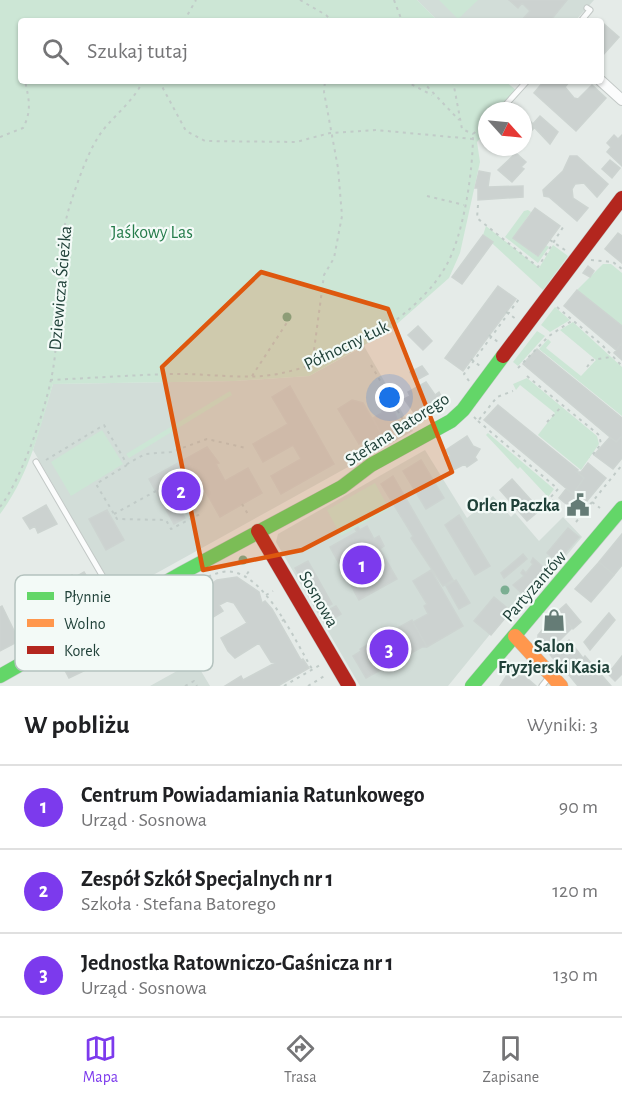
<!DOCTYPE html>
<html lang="pl">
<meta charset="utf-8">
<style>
:root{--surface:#fff;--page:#f2f2f2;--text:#202124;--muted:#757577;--line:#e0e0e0;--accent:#7c3aed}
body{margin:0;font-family:"Alegreya Sans",sans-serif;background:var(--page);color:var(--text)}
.compass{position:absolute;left:478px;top:102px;width:54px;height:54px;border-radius:50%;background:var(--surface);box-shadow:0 2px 4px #0004;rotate:117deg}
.you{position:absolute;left:390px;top:398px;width:21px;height:21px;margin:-15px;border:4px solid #fff;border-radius:50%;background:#1a73e8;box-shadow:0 0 0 9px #1a73e833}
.badge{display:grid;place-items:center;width:39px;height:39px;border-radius:50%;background:var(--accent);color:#fff;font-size:20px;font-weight:700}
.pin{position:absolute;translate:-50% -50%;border:3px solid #fff;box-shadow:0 2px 6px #0006}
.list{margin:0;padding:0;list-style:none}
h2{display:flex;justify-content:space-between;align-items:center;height:78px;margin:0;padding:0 24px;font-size:26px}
h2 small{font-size:20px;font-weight:400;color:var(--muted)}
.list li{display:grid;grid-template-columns:39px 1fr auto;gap:18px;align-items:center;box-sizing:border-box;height:84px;padding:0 24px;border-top:2px solid var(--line)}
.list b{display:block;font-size:22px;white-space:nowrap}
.list p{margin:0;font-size:20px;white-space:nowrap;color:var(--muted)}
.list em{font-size:20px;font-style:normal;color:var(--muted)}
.icon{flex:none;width:33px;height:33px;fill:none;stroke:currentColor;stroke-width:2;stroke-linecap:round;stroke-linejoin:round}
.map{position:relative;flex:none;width:622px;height:686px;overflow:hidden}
.search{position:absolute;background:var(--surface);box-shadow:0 2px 4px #0004;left:18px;right:18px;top:18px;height:66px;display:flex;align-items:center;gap:15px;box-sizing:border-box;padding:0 21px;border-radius:6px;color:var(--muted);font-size:22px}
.sheet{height:330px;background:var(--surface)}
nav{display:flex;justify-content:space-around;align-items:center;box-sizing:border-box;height:84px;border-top:2px solid var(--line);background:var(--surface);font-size:16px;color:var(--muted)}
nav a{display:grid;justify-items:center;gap:3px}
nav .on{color:var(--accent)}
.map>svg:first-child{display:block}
.built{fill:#d2ddd8}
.green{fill:#cce6d5}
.building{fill:#ccd2d0;stroke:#cdd4d1;stroke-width:1.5}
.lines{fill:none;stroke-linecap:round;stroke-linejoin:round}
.lane-casing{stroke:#c2c8c6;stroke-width:7}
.street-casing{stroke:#c2c8c6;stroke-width:12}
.fast-casing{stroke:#c0c9c6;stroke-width:15}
.slow-casing{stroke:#c0c9c6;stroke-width:15}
.jam-casing{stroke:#c0c9c6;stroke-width:15}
.path{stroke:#c1cbc8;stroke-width:2;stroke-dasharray:3 4.5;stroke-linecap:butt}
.lane{stroke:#fbfcfc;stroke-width:5}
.street{stroke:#fbfcfc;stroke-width:10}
.fast{stroke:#63d668;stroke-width:14}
.slow{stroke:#ff974d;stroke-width:14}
.jam{stroke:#b3261e;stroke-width:14}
.tree{fill:#7bae92}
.marked{fill:#de580e;fill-opacity:0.2;stroke:#de580e;stroke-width:4.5;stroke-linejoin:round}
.labels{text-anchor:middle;stroke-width:4.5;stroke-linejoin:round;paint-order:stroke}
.park-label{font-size:18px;fill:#257c4b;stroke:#f3faf7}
.street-label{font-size:18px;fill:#204139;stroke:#f3faf7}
.poi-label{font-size:18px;font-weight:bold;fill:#204139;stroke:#f3faf7;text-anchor:end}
.key{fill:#f3faf7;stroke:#b4c2be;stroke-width:1.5}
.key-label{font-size:16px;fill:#204139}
</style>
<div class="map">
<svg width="622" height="686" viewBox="0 0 622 686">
<rect width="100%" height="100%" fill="#e5ebe8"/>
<path class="built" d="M 417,0 L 594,0 L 575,21 L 438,21 Z
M 364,346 L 413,431 L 117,595 L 33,450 L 53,384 L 235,381 L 309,376 Z
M 425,450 L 467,518 L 493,496 L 511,517 L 515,513 L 539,541 L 563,517 L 582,537 L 529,600 L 522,595 L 448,686 L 360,686 L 276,542 L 278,534 Z
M 195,661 L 210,686 L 150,686 Z"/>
<path class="green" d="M 0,0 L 417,0 L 438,21 L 21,21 L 21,81 L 505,81 L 516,90 L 500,111 L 487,111 L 487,130 L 477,142 L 480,162 L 460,253 L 449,278 L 389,331 L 343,357 L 309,376 L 235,381 L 53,384 C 40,428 29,476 0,514 Z
M 439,0 L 478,0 L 458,19 Z
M 528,210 L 531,212 L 513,238 L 537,256 L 546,245 L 549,247 L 538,263 L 505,237 L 524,211 Z
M 486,226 L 539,268 L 553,245 L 568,256 L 543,290 L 483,235 Z
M 603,264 L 611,264 L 622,273 L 622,326 L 577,290 Z
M 555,307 L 570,320 L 550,332 L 541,325 Z
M 573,322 L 622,367 L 622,416 L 539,349 L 548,339 L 551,342 L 546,348 L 581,376 L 596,360 L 560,330 Z
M 537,331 L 545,336 L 518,366 L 513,362 Z
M 527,378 L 597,436 L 599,444 L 581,470 L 538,435 L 555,413 L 520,385 L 516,390 L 513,384 Z
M 230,391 L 232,395 L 129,458 L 126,454 Z
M 102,430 L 123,464 L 71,496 L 51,462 Z
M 488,433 L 554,489 L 548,497 L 520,467 L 518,469 L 486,435 Z
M 375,483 L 389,509 L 341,536 L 327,510 Z"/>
<path class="building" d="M 509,0 L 567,0 L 550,21 L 521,21 L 530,11 L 522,3 L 518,8 Z
M 604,24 L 619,37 L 602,56 L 601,25 Z
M 544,81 L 570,81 L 565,87 L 574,98 L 578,99 L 592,85 L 606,98 L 576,131 L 534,93 Z
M 540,116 L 558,132 L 550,144 L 532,125 Z
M 523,118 L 526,121 L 528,118 L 535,127 L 523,140 Z
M 614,135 L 618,139 L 622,135 L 622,166 L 607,152 L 611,147 L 607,143 Z
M 516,153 L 526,162 L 521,167 L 524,169 L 512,182 L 498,170 Z
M 570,156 L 577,156 L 608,184 L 597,197 L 584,183 L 575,184 L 572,189 L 573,198 L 588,208 L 577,221 L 549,197 L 544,196 L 543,190 L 563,171 Z
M 610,160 L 620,168 L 612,178 L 602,169 Z
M 479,171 L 490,173 L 488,187 L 523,186 L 523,197 L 478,200 L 478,188 L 475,188 Z
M 535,208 L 560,226 L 538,256 L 513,238 Z
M 618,233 L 622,236 L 622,263 L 605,249 Z
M 483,235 L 493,242 L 462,284 L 452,277 Z
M 588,266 L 594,271 L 590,277 L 583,273 Z
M 498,286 L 516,299 L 463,371 L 445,358 Z
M 577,290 L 622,326 L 622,343 L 616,350 L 564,306 Z
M 418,326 L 432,341 L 423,350 L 408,335 Z
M 622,343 L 622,360 L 614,353 Z
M 537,349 L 622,418 L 622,436 L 616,442 L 523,364 Z
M 422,366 L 428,374 L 415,381 L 410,372 Z
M 426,382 L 435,395 L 439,392 L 443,399 L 439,402 L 441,405 L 418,418 L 404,399 L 410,396 L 408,392 Z
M 290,386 L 334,464 L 281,494 L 271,476 L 301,459 L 293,445 L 263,462 L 253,444 L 288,424 L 272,397 Z
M 352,400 L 363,403 L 383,437 L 372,443 L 371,440 L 365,440 L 359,444 L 338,409 Z
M 391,402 L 400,428 L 383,437 L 373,418 L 382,413 L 382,407 Z
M 498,405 L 578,470 L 577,472 L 584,478 L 573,494 L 484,420 Z
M 467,436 L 473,446 L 480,449 L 475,457 L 477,460 L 467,467 L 465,464 L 453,470 L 445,459 L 450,456 L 446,450 Z
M 622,436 L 622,458 L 613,469 L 594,455 L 610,437 L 616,442 Z
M 207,447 L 219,463 L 216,464 L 225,481 L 248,468 L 262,493 L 220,517 L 187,458 Z
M 187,458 L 195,472 L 167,487 L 185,518 L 174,524 L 149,479 Z
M 421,460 L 444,498 L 426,509 L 403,471 Z
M 588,463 L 606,478 L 577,513 L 559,498 L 566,489 L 573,494 L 584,478 L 577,472 L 581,472 Z
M 393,476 L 453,580 L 443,586 L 411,538 L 413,536 L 381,484 Z
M 512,479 L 540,510 L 527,521 L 500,490 Z
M 46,505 L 57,524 L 38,533 L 35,526 L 30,529 L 23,518 Z
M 107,510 L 124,540 L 106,550 L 89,519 Z
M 459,515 L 490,566 L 475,575 L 445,525 Z
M 367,526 L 374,539 L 379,536 L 384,546 L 380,549 L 397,579 L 359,600 L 330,547 L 357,532 L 355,529 L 358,527 L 360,530 Z
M 568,528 L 579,537 L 557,562 L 547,553 Z
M 622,534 L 622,565 L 614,575 L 599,562 Z
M 523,554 L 527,559 L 504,578 L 501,573 Z
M 533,558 L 551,574 L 547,579 L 544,576 L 530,593 L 533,595 L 529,600 L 513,585 L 524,576 L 521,573 L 523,570 L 526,573 L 533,564 L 531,562 Z
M 308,561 L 332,604 L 320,610 L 295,568 Z
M 599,562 L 614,575 L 591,602 L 575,589 Z
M 431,570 L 463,626 L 427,647 L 413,622 L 428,614 L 424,606 L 427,604 L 413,581 Z
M 84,572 L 96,592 L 92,594 L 92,601 L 87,604 L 80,601 L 77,603 L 74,598 L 72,599 L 64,579 L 72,575 L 74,578 Z
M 237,577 L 259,592 L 262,603 L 265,601 L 272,609 L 301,660 L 303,659 L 309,668 L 278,686 L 225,686 L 241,676 L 243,680 L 275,663 L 271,662 L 259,643 L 235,658 L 228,651 L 221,638 L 247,623 L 234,603 L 227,601 L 219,605 L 223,611 L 187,633 L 179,620 L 180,615 L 178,617 L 169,603 L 196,590 L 198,593 L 217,580 Z
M 456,580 L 470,603 L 459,609 L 446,586 Z
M 494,597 L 511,611 L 491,635 L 474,621 Z
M 566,604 L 581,622 L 573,629 L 558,611 Z
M 2,606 L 19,641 L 0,651 L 0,607 Z
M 336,606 L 341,614 L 333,619 L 328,610 Z
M 558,611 L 572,628 L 559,641 L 562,645 L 552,657 L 538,640 L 538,635 Z
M 609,613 L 615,620 L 590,650 L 584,642 Z
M 412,620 L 427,647 L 422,647 L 366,678 L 353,656 L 361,651 L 360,649 Z
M 569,640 L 583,658 L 569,675 L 552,657 L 562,645 Z
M 85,651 L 90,659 L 85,662 L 88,669 L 69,678 L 60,661 Z
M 585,656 L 611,686 L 578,686 L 569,675 Z
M 622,656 L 622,674 L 615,681 L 608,674 Z
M 512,667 L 521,673 L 536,686 L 500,686 Z"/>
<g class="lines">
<g class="lane-casing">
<path id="lane" d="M 581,21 L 590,10 L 587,8
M 500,111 L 527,81
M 36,462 L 120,606
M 542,686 L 550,676"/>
</g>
<g class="street-casing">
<path id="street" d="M 601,81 L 622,100"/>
</g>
<g class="fast-casing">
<path id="fast" d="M 0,676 L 182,573 L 342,487 L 371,465 L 451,421 L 463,410 L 503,356
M 472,686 L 622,508"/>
</g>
<g class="slow-casing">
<path id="slow" d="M 515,636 L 561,686"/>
</g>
<g class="jam-casing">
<path id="jam" d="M 503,356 L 622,198
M 258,531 L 349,686"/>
</g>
<path class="path" d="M 300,0 L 326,15 L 332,21
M 394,0 L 402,21
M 184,21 L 196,0
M 159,81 L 186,131 L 205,141 L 296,142 L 330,133 L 376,130 L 473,139
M 405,81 L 432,95
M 422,81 L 459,120
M 453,81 L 462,129 L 473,134
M 473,134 L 487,122
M 0,137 L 23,128 C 32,111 29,99 25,81
M 427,196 L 464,205
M 478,205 L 477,218 L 538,267 L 565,224
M 550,240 L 565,250
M 591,260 L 613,262 L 622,269
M 557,307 L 602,345 L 622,366
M 506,312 L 516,319
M 489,335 L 498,342
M 471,359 L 480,366
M 312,365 L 324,275 L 334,258 L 342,216 L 338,168 L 324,92 L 325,81
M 371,365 L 409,430
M 587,367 L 592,360 L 611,357
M 518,368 L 549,336 L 573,320
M 252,376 L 288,321
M 527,376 L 599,435 L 601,444 L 590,458
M 50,380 C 91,378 132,375 173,374 C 208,373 247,381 282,373 C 339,361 416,319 446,266 C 464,234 473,171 473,134
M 469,381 L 464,374 L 519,299
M 474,417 L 478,421 L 497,397 L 513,391
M 478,421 L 558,489 L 550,498 L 554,502
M 547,422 L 563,405
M 46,460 L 104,425 L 127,464 L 145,454 L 171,452 L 207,439 L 246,448
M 127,465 L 96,484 L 117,519 L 166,520 L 171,529 L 202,513
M 592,502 L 600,508
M 242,504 L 249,516
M 0,507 C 23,477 49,401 54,363 C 61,311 54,256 70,205 C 78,181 88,150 103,130 C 117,113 134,100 143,81
M 114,514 L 156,491
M 576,522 L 622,465
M 247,574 L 249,571
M 175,594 C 191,588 206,575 222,572 C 261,564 295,641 312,669
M 266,595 L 273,591
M 282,621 L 288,617
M 185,686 L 194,681 L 197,686
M 284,686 L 320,665
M 308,686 L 326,675"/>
<use href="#lane" class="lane"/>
<use href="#street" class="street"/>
<use href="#fast" class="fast"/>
<use href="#slow" class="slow"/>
<use href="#jam" class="jam"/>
</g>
<g class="tree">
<circle cx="287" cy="317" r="4.5"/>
<circle cx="243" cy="560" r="4.5"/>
<circle cx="505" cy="590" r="4.5"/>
</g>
<path class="marked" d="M 261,272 L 388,309 L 452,472 L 302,550 L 203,570 L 162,367 Z"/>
<defs>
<g id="civic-bare" transform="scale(1.8)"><path d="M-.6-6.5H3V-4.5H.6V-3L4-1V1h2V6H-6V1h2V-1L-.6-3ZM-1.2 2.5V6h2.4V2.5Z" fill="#657c76" stroke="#f3faf7" stroke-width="2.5" paint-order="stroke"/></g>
<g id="shop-bare" transform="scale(1.8)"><path d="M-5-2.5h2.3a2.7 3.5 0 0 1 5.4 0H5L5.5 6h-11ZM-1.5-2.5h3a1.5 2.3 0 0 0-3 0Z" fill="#657c76" stroke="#f3faf7" stroke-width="2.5" paint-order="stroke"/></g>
</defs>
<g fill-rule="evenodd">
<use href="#civic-bare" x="578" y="505"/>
<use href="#shop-bare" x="554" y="620"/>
</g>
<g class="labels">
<g class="park-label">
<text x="152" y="238">Jaśkowy Las</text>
</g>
<g class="street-label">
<text transform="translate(60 288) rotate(-85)" y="6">Dziewicza Ścieżka</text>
<text transform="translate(346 345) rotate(-26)" y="6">Północny Łuk</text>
<text transform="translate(397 429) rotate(-33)" y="6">Stefana Batorego</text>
<text transform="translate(534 586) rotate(-49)" y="6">Partyzantów</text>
<text transform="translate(319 599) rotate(60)" y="6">Sosnowa</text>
</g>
<g class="poi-label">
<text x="560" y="511">Orlen Paczka</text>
<text x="554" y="652" text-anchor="middle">Salon<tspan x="554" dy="21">Fryzjerski Kasia</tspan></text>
</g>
</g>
<rect x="15" y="575" width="198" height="96" rx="9" class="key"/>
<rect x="27" y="592" width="27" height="8" fill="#63d668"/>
<rect x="27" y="619" width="27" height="8" fill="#ff974d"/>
<rect x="27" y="646" width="27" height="8" fill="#b3261e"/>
<g class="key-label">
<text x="64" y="602">Płynnie</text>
<text x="64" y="629">Wolno</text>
<text x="64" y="656">Korek</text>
</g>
</svg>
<svg class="compass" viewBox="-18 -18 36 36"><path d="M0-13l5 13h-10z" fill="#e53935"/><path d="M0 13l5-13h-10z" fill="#757577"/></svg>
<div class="you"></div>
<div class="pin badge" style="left:362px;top:565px">1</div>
<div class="pin badge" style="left:181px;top:491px">2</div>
<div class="pin badge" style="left:389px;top:649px">3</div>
<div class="search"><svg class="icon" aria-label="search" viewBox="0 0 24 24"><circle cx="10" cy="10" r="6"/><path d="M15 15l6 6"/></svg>Szukaj tutaj</div>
</div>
<section class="sheet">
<h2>W pobliżu<small>Wyniki: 3</small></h2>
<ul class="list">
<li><span class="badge">1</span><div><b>Centrum Powiadamiania Ratunkowego</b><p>Urząd · Sosnowa</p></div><em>90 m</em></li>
<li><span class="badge">2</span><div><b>Zespół Szkół Specjalnych nr 1</b><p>Szkoła · Stefana Batorego</p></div><em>120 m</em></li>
<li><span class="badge">3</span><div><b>Jednostka Ratowniczo-Gaśnicza nr 1</b><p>Urząd · Sosnowa</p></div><em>130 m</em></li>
</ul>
</section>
<nav>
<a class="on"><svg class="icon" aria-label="map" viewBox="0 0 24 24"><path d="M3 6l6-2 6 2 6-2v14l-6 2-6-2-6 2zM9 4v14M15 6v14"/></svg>Mapa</a>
<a><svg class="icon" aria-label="directions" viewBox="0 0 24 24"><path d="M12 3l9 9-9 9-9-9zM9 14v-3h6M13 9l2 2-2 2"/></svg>Trasa</a>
<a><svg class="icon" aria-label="saved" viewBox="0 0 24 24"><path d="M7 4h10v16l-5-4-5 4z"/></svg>Zapisane</a>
</nav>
